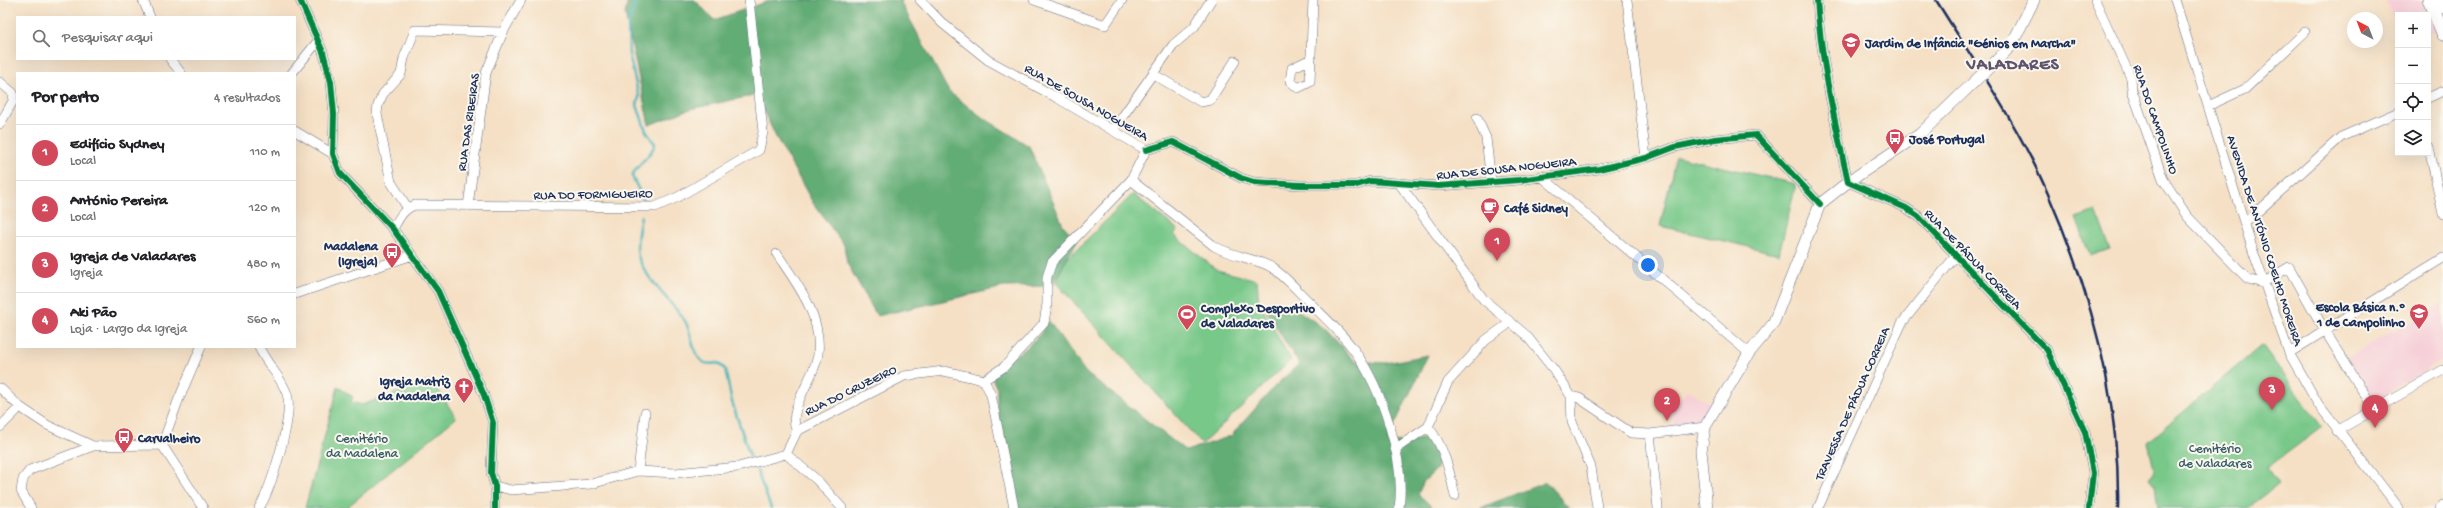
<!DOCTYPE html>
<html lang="pt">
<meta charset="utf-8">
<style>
:root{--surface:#fff;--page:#f2f2f2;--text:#202124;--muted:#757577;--line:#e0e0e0;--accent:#d1495b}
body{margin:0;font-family:"Gochi Hand",sans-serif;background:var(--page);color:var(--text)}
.controls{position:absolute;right:12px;top:12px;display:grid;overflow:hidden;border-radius:0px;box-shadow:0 4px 16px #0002}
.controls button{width:36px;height:36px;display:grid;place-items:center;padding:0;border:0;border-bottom:1px solid var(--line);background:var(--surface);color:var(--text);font:20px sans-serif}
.compass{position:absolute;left:2347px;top:12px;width:36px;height:36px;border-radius:50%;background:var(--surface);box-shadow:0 4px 16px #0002;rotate:318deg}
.you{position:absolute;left:1648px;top:265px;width:14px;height:14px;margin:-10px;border:3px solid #fff;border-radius:50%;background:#1a73e8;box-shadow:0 0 0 6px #1a73e833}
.badge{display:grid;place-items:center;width:26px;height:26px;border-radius:50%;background:var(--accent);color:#fff;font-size:13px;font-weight:700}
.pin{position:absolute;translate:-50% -33px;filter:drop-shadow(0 1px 2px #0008)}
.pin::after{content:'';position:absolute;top:21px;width:14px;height:12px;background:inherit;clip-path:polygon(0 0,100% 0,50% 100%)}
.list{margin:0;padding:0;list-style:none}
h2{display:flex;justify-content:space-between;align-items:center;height:52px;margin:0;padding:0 16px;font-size:17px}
h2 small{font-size:13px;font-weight:400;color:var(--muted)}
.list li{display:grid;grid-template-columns:26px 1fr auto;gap:12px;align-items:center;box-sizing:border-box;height:56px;padding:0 16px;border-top:1px solid var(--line)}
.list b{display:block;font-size:15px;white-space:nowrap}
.list p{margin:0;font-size:13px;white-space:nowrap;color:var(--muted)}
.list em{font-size:13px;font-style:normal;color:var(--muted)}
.icon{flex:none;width:22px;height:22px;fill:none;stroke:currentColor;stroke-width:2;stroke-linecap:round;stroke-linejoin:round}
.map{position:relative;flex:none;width:2443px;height:508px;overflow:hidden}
.search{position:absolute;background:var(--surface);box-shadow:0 4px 16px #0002;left:16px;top:16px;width:280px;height:44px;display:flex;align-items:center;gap:10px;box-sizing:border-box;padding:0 14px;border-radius:0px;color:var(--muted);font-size:15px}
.panel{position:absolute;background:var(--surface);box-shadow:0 4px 16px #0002;left:16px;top:72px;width:280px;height:276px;border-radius:0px}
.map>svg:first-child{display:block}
.built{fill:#f6cfd8}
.green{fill:#78c889;stroke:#4a7c74}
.forest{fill:#62ac75;stroke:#3e6e6a}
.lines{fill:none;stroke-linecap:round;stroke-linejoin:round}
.stream{stroke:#46b5bc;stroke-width:2.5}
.minor-casing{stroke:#676d82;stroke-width:10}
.major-casing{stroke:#676d82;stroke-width:12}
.highway-casing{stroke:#676d82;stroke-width:14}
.minor{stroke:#fff;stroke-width:9}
.major{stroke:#fff;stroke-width:11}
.highway{stroke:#fff;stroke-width:13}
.rail{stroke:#1b2f5e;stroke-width:2.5}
.major-bridge-casing{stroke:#676d82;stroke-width:12;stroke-linecap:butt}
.major-bridge{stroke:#fff;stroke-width:11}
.cycleway-casing{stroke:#fbf7ec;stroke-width:8}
.cycleway{stroke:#00873e;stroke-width:6}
.labels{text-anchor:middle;stroke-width:4;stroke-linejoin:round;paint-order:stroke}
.poi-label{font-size:13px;font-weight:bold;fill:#1b2f5e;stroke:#fbf7ec;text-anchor:start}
.street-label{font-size:13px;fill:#1b2f5e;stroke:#fbf7ec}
.park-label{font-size:13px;fill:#375d6b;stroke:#fbf7ec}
.district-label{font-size:17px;font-weight:bold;letter-spacing:1px;fill:#5e536f;stroke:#fbf7ec}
</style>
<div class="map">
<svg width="2443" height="508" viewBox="0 0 2443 508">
<rect width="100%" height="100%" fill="#fbf7ec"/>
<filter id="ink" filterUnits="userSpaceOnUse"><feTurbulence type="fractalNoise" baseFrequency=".025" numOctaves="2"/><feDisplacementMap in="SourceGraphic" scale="8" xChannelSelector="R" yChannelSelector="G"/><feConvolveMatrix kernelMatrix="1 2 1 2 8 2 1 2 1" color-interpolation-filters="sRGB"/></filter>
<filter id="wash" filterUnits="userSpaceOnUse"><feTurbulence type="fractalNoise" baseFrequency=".012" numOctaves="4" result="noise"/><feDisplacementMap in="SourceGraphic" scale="16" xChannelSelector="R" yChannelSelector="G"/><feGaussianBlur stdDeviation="0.9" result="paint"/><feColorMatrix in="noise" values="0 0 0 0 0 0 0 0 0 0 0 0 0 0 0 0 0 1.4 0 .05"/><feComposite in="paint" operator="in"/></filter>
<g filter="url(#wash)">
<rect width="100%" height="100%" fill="#f5e0c5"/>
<path class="built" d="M 2385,0 L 2423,0 L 2435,31 L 2428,33 L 2428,15 L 2398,15 L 2398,27 Z
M 2443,303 L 2443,360 L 2375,400 L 2348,357 Z
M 1687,390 L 1714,405 L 1700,423 L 1669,428 L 1674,420 L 1669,413 Z"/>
<path class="green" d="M 1676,156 L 1796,184 L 1779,254 L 1660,226 Z
M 1133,194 L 1178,230 L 1174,235 L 1217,270 L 1257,280 L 1259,303 L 1291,360 L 1202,444 L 1057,284 L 1062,264 Z
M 2096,211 L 2110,249 L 2090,256 L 2076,218 Z
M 2262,345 L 2322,427 L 2267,468 L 2278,484 L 2247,508 L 2158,508 L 2155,485 L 2149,478 L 2154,471 L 2148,442 Z
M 432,380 L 456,418 L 346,508 L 305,508 L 338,387 L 353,397 L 351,402 L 362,405 Z"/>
<path class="forest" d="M 628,0 L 695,0 L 714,20 L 772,0 L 902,0 L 901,3 L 949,92 L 982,117 L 1029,146 L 1063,225 L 1077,241 L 1052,286 L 1004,287 L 877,316 L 847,263 L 844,245 L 813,203 L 776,137 L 756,95 L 690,109 L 649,125 L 625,14 Z
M 1296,309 L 1324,328 L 1355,361 L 1386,363 L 1428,355 L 1387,441 L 1404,442 L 1431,437 L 1438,453 L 1437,469 L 1424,481 L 1418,494 L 1433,508 L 1012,508 L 997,408 L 997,389 L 992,378 L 997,366 L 1025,349 L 1041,333 L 1048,320 L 1086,373 L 1186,451 L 1231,436 L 1276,385 L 1299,364 L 1266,311 Z
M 1546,482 L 1569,508 L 1480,508 Z"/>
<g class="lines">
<path class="stream" d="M 637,0 L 628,23 L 629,54 L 639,97 L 637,105 L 646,131 L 655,144 C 651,157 638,162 632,176 L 645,203
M 641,216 C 639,228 635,243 638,256 C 644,277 672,302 685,321 C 692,332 692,355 703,362 C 708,365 713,364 718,363 L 725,369 L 732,402 L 750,456
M 757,471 L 771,508"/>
</g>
</g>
<g filter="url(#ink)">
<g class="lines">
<g class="minor-casing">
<path id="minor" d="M 143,0 L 150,17
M 300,0 L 323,52 L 331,82 L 334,114 L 333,154 L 340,173 L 393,229 L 438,291 L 484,395 L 493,423 L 491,473 L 495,486 L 495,508
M 920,0 L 942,23 L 988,60 L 1054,96 L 1146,150
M 1034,0 L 1105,25 L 1122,0
M 1627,0 L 1646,158
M 1817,0 C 1821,62 1835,122 1848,182 L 1906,208 L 1918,216 L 2047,350 L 2085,432 L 2093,473 L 2089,508
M 2095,0 L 2131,78 L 2132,90 L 2163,179 L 2187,216 L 2248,279 L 2263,283 L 2289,267 L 2325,331 L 2374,409
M 2175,0 L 2253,251 L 2289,353 L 2318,404 L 2399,508
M 170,59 L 181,73
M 1311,59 L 1292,68 L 1290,81 L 1298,88 L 1310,82 L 1313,0
M 292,73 L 318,41
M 1153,74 L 1201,102 L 1210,100 L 1235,61
M 0,82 L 13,93
M 2428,98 L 2443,91
M 2208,106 L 2245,89 L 2305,32
M 1477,118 L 1486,138 L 1491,182
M 0,124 L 13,101 L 13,93
M 1113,130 L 1173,45 L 1194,27 L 1211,0
M 295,131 L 333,154
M 2429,147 L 2443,214
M 1146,150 L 1173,142 L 1241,178 L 1254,182 L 1300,185 L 1357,185 L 1370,181 L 1439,186 L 1519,180 L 1599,169 L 1646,158 L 1675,147 L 1715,139 L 1756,135 L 1820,204
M 1541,176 L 1749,353
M 1131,180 L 1214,246 C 1233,257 1255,258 1271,267 C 1285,276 1297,290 1309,302 C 1324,317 1341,332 1354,350 C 1382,389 1406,460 1399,508
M 1399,183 L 1484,300 L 1526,335 L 1554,370 L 1571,396 L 1572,422 L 1591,467 L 1597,508
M 468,206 L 486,73 L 503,32 L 521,0
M 407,207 L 391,182 L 377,114 L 378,105 L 383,94 L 401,74 L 404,58 L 415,30 L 503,32
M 2245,223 L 2341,137 L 2398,112
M 393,229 C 399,218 403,209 415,205 L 655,207 L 678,197 L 759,150 L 763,132 L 749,0
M 777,254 C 797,284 822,315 818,354 C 816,376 785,411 797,431
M 295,294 L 413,255
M 259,347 C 266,364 281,376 287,394 C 294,414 271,490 259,508
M 2289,353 L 2443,258
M 984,380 L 1004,367 L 1044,323 L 1047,304 L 1047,277 L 1052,262 L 1131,180 L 1146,150
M 984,380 L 991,395 L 1014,508
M 0,388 L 20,407 L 47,425 L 93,446 L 162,445
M 1571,396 L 1579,398 L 1631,433 L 1650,434 L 1705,427
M 0,427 L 20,407
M 1428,427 L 1448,382 L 1486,340 L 1511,322
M 1428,427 C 1444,445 1450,473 1455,496
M 2337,431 L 2443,370
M 1650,434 L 1658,508
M 162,445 L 178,401 L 201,347
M 162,445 L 203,508
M 1395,449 L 1428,427
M 786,454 L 817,480 L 842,508
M 638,471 L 645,413
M 495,486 L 511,490 L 591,484 L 638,471 L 675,473 L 738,467 L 786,454 L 797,431 L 904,376 L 944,371 L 984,380
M 31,508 L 21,491 L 23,479 L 30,470 L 93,446
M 1818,508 L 1902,323 L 1957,254
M 2440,508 L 2443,505"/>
</g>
<g class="major-casing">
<path id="major" d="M 1997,60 L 2011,46 L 2034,0
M 1707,508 L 1701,451 L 1705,427 L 1749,353 L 1773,324 L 1820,204 L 1848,182 L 1920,134 L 1975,81"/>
</g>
<g class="highway-casing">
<path id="highway" d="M 2429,0 L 2443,34
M 2440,0 L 2443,7"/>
</g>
<use href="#minor" class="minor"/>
<use href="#major" class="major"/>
<use href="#highway" class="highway"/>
<path class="rail" d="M 1936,0 C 1975,63 2019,126 2048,194 C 2091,292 2120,401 2118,508"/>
<g class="major-bridge-casing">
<path id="major-bridge" d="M 1975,81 L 1997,60"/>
</g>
<use href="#major-bridge" class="major-bridge"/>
<g class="cycleway-casing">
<path id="cycleway" d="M 300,0 L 323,52 L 331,82 L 334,114 L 333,154 L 340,173 L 393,229 L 438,291 L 484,395 L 493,423 L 491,473 L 495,486 L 495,508
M 1817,0 C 1821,62 1835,122 1848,182 L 1906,208 L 1918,216 L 2047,350 L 2085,432 L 2093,473 L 2089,508
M 1146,150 L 1173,142 L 1241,178 L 1254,182 L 1300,185 L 1357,185 L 1370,181 L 1439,186 L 1519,180 L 1599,169 L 1646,158 L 1675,147 L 1715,139 L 1756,135 L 1820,204"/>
</g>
<use href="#cycleway" class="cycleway"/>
</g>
</g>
<defs>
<g id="school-pin" transform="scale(1)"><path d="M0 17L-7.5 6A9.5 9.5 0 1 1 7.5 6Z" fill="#d1495b" stroke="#fbf7ec"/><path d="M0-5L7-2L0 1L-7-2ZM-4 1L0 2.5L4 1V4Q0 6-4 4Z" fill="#fff"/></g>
<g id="bus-pin" transform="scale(1)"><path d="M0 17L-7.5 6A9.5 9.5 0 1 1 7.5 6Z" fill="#d1495b" stroke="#fbf7ec"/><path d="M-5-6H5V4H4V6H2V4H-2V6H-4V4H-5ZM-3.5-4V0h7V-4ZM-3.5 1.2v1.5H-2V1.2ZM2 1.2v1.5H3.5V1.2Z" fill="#fff"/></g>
<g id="cafe-pin" transform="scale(1)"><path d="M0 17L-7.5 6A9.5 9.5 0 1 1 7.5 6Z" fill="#d1495b" stroke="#fbf7ec"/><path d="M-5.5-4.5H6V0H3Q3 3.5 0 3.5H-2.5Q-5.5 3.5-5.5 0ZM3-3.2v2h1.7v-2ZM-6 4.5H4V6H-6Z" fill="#fff"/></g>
<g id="stadium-pin" transform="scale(1)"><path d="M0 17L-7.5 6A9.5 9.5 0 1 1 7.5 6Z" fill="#d1495b" stroke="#fbf7ec"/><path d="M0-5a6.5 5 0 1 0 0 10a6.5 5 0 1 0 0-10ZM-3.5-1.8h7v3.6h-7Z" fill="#fff"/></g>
<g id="church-pin" transform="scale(1)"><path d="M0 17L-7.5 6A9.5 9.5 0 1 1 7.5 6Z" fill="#d1495b" stroke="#fbf7ec"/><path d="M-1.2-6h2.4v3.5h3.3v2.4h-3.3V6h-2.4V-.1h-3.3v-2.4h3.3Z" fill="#fff"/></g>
</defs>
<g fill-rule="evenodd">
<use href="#school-pin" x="1851" y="42"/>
<use href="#bus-pin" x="1895" y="138"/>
<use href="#cafe-pin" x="1490" y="207"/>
<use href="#bus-pin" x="392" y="252"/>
<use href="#school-pin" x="2419" y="313"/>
<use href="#stadium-pin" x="1187" y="314"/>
<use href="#church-pin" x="464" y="387"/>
<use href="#bus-pin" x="124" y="437"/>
</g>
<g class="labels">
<g class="poi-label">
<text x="1865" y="47">Jardim de Infância "Génios em Marcha"</text>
<text x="1909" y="143">José Portugal</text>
<text x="1504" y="212">Café Sidney</text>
<text x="378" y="250" text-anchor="end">Madalena<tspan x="378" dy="15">(Igreja)</tspan></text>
<text x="2405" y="311" text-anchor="end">Escola Básica n.º<tspan x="2405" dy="15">1 de Campolinho</tspan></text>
<text x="1201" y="312">Complexo Desportivo<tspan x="1201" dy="15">de Valadares</tspan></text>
<text x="450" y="385" text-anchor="end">Igreja Matriz<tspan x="450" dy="15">da Madalena</tspan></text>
<text x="138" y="442">Carvalheiro</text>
</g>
<g class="street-label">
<text transform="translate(1087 101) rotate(30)" y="5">RUA DE SOUSA NOGUEIRA</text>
<text transform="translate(2157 119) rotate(71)" y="5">RUA DO CAMPOLINHO</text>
<text transform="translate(467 122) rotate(-82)" y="5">RUA DAS RIBEIRAS</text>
<text transform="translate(1506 167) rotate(-6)" y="5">RUA DE SOUSA NOGUEIRA</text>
<text transform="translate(593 193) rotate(-1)" y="5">RUA DO FORMIGUEIRO</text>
<text transform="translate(2266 240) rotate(72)" y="5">AVENIDA DE ANTÓNIO COELHO MOREIRA</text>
<text transform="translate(1974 258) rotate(46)" y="5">RUA DE PÁDUA CORREIA</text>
<text transform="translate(850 389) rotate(-26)" y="5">RUA DO CRUZEIRO</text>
<text transform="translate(1851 403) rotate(-66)" y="5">TRAVESSA DE PÁDUA CORREIA</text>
</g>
<g class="park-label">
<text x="362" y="442">Cemitério<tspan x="362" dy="15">da Madalena</tspan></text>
<text x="2215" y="452">Cemitério<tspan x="2215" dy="15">de Valadares</tspan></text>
</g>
<g class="district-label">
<text x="2013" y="69">VALADARES</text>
</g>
</g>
</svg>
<div class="controls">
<button>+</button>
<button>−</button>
<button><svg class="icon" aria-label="locate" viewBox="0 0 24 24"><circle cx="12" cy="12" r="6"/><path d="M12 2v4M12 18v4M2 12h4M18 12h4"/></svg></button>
<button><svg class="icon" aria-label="layers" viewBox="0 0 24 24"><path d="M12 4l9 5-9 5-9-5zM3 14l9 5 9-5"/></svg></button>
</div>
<svg class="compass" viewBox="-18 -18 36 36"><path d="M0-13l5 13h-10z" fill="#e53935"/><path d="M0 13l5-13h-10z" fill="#757577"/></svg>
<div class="you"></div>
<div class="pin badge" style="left:1497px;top:261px">1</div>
<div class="pin badge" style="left:1667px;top:421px">2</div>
<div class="pin badge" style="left:2272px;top:410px">3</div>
<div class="pin badge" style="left:2375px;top:428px">4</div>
<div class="search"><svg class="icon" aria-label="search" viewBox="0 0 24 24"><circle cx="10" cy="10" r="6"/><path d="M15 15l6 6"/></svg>Pesquisar aqui</div>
<section class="panel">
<h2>Por perto<small>4 resultados</small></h2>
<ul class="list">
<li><span class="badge">1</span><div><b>Edifício Sydney</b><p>Local</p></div><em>110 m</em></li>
<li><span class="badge">2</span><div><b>António Pereira</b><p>Local</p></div><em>120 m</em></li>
<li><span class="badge">3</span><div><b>Igreja de Valadares</b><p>Igreja</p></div><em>480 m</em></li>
<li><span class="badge">4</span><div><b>Aki Pão</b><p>Loja · Largo da Igreja</p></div><em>560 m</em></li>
</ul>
</section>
</div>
